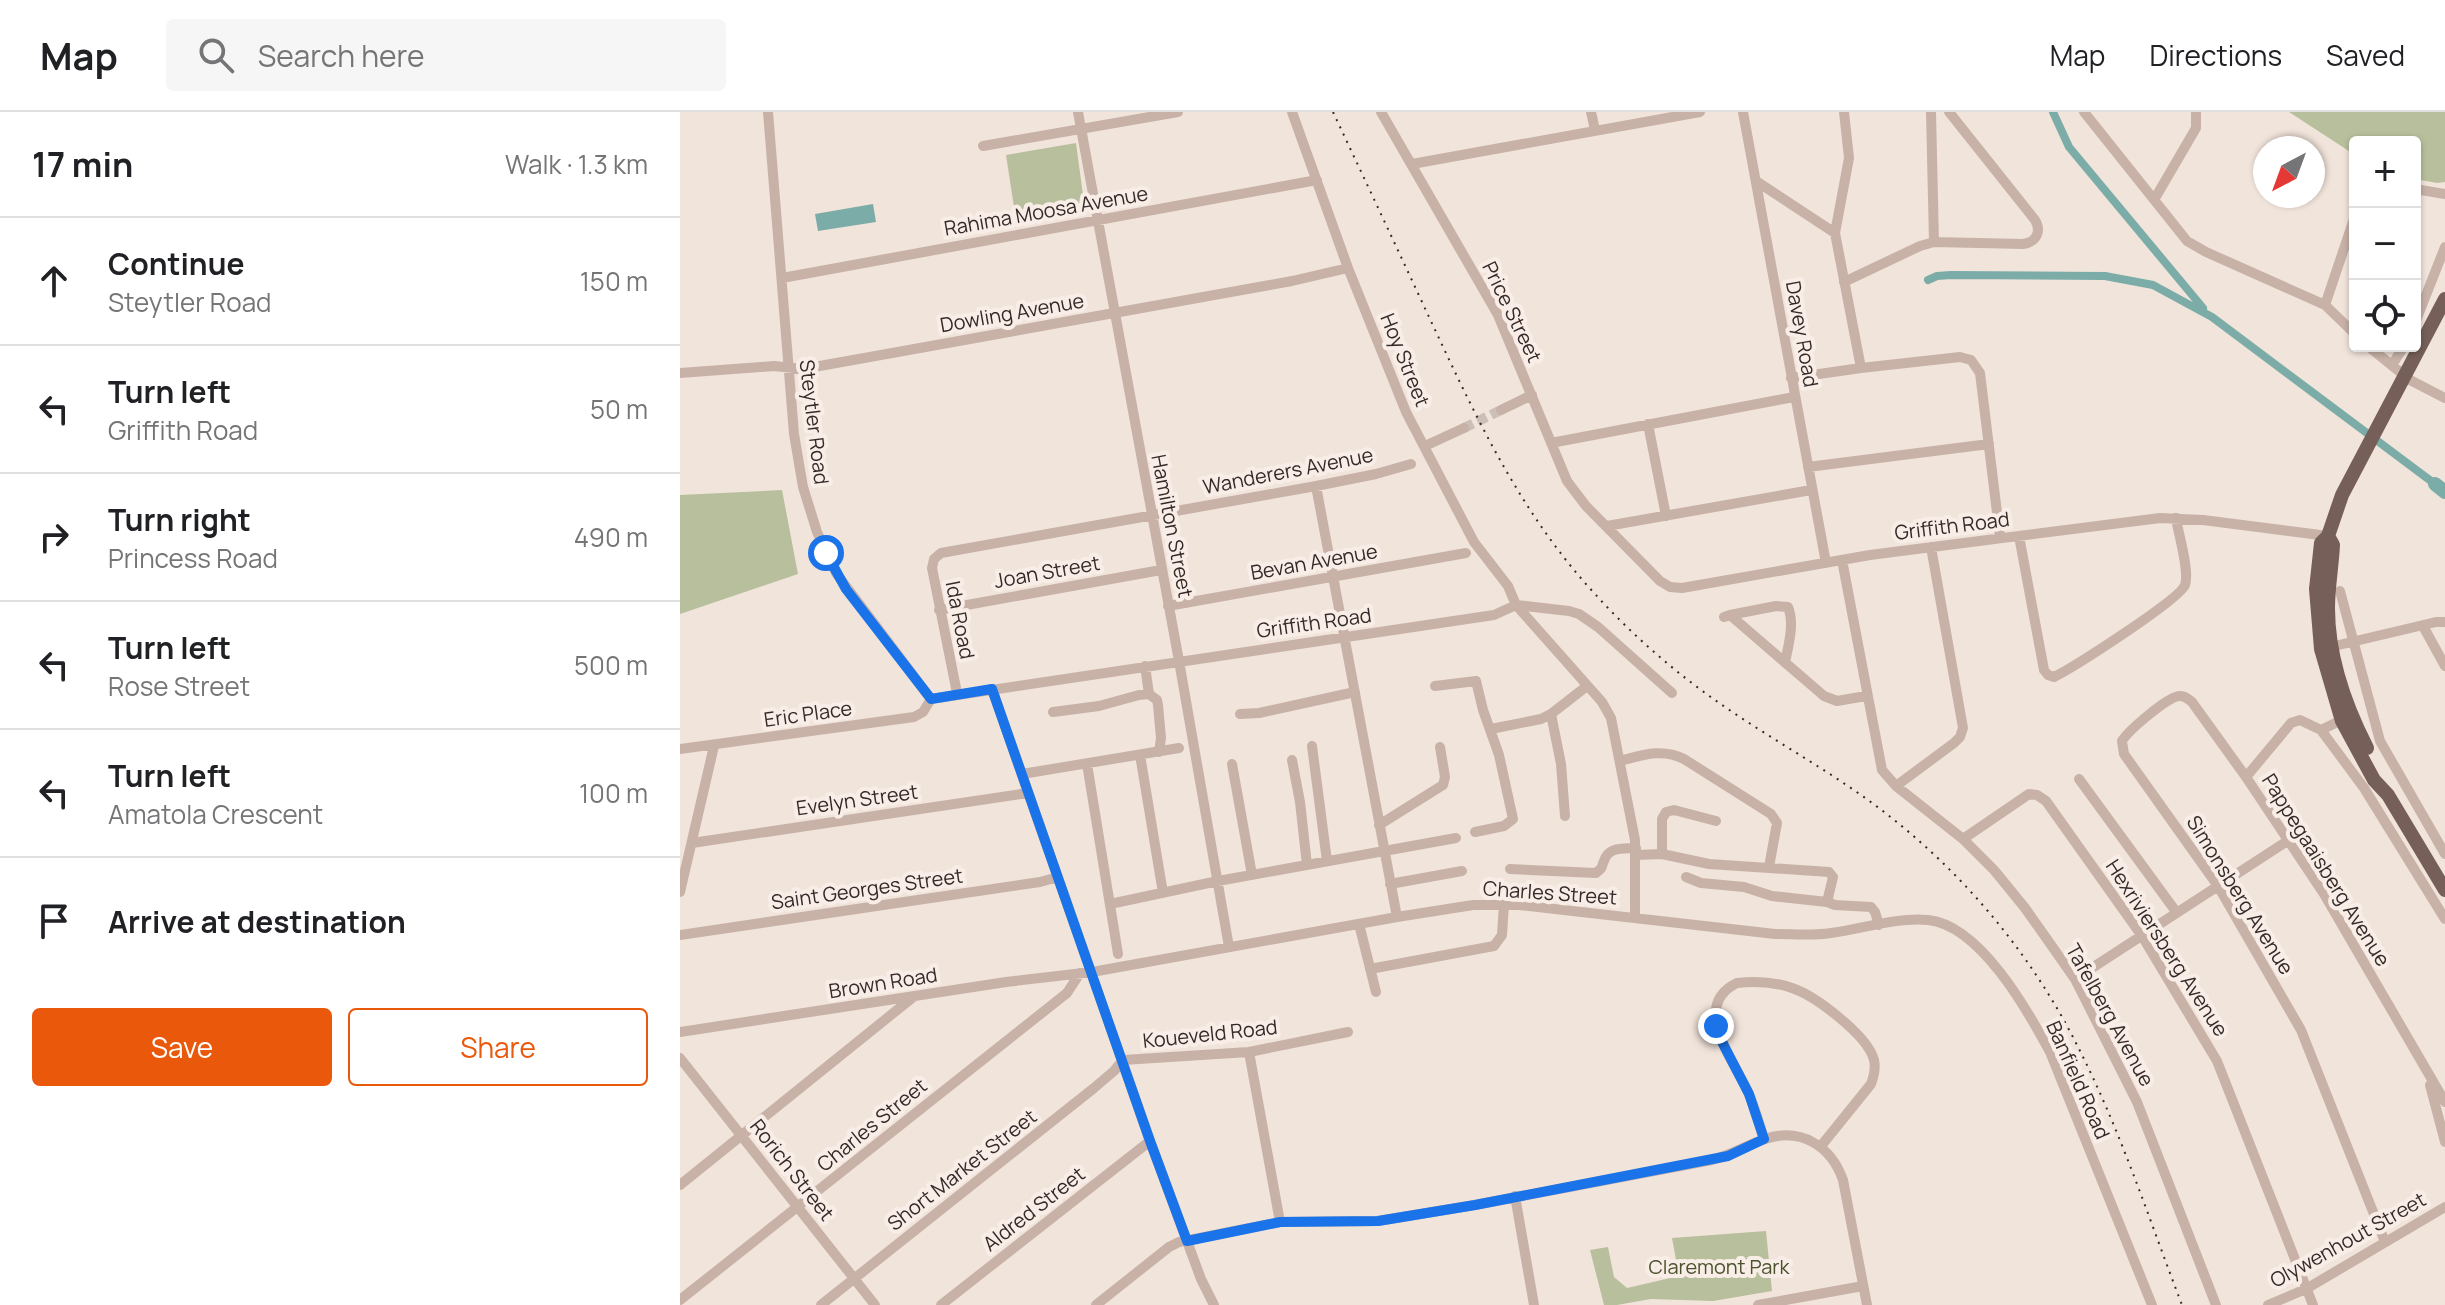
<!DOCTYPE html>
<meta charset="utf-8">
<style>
:root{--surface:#fff;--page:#f6f6f6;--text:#202124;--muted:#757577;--line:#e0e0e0;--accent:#ea580c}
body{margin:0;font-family:Manrope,sans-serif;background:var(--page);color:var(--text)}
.controls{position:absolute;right:24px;top:24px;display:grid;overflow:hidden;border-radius:8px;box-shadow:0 2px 6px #0004}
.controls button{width:72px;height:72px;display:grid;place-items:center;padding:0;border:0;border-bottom:2px solid var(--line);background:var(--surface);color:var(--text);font:40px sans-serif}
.compass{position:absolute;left:1573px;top:24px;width:72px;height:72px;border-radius:50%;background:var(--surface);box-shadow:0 2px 6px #0004;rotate:221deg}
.stop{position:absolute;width:24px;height:24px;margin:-18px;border:6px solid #1a73e8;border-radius:50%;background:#fff}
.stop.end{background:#1a73e8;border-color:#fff;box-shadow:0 2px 8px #0008}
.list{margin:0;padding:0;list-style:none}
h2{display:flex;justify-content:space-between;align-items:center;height:104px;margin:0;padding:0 32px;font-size:34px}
h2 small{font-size:26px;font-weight:400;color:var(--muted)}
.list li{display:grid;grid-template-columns:52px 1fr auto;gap:24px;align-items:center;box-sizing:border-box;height:128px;padding:0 32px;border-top:2px solid var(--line)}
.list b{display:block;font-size:30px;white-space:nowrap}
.list p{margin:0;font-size:26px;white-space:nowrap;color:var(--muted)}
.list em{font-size:26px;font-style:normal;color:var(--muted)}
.actions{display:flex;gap:16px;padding:24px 32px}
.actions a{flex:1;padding:18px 0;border:2px solid var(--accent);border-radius:8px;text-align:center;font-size:28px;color:var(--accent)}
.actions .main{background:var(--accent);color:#fff}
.icon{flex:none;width:44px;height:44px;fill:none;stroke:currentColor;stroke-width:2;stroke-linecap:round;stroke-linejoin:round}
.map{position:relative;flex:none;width:1765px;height:1193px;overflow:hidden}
header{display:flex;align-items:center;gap:48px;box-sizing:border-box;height:112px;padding:0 40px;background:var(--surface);border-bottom:2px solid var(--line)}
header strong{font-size:38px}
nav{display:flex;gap:44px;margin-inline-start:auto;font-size:28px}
.search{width:560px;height:72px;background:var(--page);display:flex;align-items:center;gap:20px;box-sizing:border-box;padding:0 28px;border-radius:8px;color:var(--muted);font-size:30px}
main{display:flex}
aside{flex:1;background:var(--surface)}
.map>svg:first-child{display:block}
.green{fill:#b8bf9c}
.water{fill:#7baca8}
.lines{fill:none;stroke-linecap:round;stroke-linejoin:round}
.canal{stroke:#7baca8;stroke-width:8}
.river{stroke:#7baca8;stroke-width:14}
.minor-tunnel{stroke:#cbbfb7;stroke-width:10;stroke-dasharray:10 5;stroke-linecap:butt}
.minor{stroke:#c8b2a8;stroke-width:10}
.major{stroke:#765f59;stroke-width:14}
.rail{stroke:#352a28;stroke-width:2;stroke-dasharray:2 6;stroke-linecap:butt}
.route{stroke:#1a73e8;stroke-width:10}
.labels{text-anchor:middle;stroke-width:8;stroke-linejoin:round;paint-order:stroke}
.street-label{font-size:20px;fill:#352a28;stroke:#f9eee7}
.park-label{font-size:20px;fill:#4a522d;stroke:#f9eee7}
</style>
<header>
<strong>Map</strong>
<div class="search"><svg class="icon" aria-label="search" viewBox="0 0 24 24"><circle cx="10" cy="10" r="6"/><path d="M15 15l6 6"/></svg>Search here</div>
<nav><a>Map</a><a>Directions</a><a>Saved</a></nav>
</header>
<main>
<aside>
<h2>17 min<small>Walk · 1.3 km</small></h2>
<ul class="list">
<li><svg class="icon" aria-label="ahead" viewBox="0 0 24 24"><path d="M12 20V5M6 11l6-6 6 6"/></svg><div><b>Continue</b><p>Steytler Road</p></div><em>150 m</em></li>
<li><svg class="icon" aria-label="left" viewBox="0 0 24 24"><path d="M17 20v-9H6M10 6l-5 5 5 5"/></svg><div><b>Turn left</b><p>Griffith Road</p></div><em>50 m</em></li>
<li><svg class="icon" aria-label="right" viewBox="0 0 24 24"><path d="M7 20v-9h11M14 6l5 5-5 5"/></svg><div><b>Turn right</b><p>Princess Road</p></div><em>490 m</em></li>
<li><svg class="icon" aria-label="left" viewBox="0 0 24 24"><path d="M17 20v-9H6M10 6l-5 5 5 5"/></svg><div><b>Turn left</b><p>Rose Street</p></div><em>500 m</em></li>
<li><svg class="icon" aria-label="left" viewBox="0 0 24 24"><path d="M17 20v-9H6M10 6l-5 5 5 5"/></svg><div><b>Turn left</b><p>Amatola Crescent</p></div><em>100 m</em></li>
<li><svg class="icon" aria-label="arrive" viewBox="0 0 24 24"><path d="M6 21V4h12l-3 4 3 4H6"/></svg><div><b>Arrive at destination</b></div></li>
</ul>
<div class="actions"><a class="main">Save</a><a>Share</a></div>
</aside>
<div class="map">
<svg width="1765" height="1193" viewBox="0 0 1765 1193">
<rect width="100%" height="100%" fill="#f1e4db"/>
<path class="green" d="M 1609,0 L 1765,0 L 1765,70 L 1757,71 L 1735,67 L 1735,30 L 1675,30 L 1675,43 Z
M 396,31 L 405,98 L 336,108 L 326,43 Z
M 102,378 L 118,462 L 0,502 L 0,383 Z
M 1086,1119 L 1092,1179 L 1033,1189 L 971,1187 L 937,1193 L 924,1193 L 910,1138 L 928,1135 L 934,1165 L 947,1176 L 999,1164 L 992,1126 Z"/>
<path class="water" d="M 193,92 L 196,110 L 138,119 L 135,102 Z"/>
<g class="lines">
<path class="canal" d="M 1373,0 L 1389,35 L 1523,196
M 1248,168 L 1257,164 L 1271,163 L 1425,164 L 1473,173 L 1532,205 L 1755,372"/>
<path class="river" d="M 1755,372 L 1765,380"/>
<path class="minor-tunnel" d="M 784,316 L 821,298"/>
<path class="minor" d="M 88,0 L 114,322 L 123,375 L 137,420 L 156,461 L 251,587
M 398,0 L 499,549 L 549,835
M 612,0 L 668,156 L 726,300 L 794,430 L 828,474 L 836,493 L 922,590 L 931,606 L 955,728 L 955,806
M 701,0 L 818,203 L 887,369 L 906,394 L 980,469 L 990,475 L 1002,476 L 1190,443 L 1480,406 L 1523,408 L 1648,424
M 911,0 L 915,18
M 1063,0 L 1146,451
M 1164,0 L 1169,46 L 1155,121 L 1181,256
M 1251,0 L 1254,130
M 1404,0 L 1507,129 L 1526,140 L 1645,193 L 1675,222
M 303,34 L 498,0
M 732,52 L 1020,0
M 1076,69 L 1155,121
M 1735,77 L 1765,82
M 1474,88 L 1516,16 L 1516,0
M 102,166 L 637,68
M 1164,170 L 1240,134 L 1254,130 L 1343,132 C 1356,130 1362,120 1355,108 L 1269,0
M 1645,193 L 1675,104
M 1735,211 L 1765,135
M 1688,234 L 1730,268 L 1765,286
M 1712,253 L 1724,234
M 0,261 L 94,254 L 123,257 L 612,169 L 668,156
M 1111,266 L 1181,256 L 1280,245 L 1291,248 L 1300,261 L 1320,425
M 821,298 L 852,283
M 968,312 L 986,404
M 871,331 L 1114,285
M 745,334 L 784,316
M 1128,355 L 1309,332
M 636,374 L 717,805
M 927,414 L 1131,378
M 1339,424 L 1364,558 L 1368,563 L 1374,565 C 1394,555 1499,488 1505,473 C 1510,459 1498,421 1496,406
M 1162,448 L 1202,658 L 1216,674 L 1283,727 L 1314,758 L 1345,796 L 1395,867 L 1457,990 L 1536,1193
M 1660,479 L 1700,629 L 1765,742
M 488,494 L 786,441
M 259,498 L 481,458
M 1050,503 L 1096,494 L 1108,495 C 1115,512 1108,534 1105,551
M 1044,505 L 1050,503 L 1144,584 L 1157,589 L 1186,584
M 1743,514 L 1765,554
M 1646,536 L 1756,510 L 1765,510
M 465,554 L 469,582
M 755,574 L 796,569 L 803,598 L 819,643 L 833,707 L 824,714 L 795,720
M 312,577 L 470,1029 L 521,1167 L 534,1193
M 277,581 L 252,456 L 254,447 L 261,441 L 636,374 L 696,362 L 731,352
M 251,587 L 814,503 L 836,493 L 889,499 L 899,502 L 918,515 L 992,581
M 373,600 L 419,594 L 459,583 L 469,582 L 477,588 L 478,593 L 481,626 L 479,640
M 560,602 L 579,601 L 675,580
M 871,602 L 881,652 L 885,704
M 811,617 L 861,607 L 871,602 L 907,574
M 1641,618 L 1668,605
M 632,634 L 647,749
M 0,637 L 234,605 L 243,600 L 251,587
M 460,643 L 483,781
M 612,648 L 620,690 L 627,753
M 940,649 C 963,643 982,636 1004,647 L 1091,702 L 1097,711 L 1089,755
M 407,652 L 438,842
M 552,652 L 572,763
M 342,662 L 499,636
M 1566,665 L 1611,611 L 1620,608 L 1641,618 L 1684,676 L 1765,807
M 1399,667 L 1497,801
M 1216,674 L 1274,631 L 1280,625 L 1283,616 L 1251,435
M 699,713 L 763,673 L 765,665 L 760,635
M 1283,727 L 1349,682 L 1357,683 L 1366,689 L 1462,824 L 1537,949 L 1633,1193
M 12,731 L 348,681
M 982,742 L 982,707 L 986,700 L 994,698 L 1036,709
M 956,743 L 982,742 L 1029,752 L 1149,760 L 1153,765 L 1147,790 L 1155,793 L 1191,795 L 1195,800 L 1199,813
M 830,757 L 916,761 C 925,753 919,760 924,749 C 929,734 943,737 956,736
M 1006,765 L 1021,771 L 1064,775 L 1092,784 L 1147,790
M 710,772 L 782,759
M 0,780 L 34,634
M 430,792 L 538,769 L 776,726
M 679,812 L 696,880
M 0,823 L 360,770 L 378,765
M 690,857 L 814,834 L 822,823 L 824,792
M 1395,867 L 1609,728
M 0,920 L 326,870 L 412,860 L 717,805 L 793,793 L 839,793 L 1095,822 C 1114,822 1132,824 1151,821 C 1182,817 1216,805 1248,808 C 1300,813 1348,899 1370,940 L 1472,1193
M 569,940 L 600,1110
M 0,946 L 195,1193
M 1750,973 L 1765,1030
M 1084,1027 C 1079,1012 1075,995 1068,980 C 1055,950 1009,894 1057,871 C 1074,869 1095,870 1112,876 C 1136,884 1188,924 1194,948 C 1196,957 1194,964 1191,972 L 1141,1034
M 0,1073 L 232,886
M 835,1084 L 854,1193
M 1705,1130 L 1621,918 L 1538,774 L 1444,642 L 1442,629 C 1448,619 1488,584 1500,584 C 1506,584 1508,587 1512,590 L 1566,665 L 1644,782 L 1765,990
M 0,1188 L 387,881 L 400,861
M 141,1193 L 414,976 L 434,959 L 443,948 L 569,940 L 668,920
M 261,1193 L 470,1029
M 416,1193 L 489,1135 L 499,1130 L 600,1110 L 698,1109 L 795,1093 L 1032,1048 C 1051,1043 1067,1033 1085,1027 C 1121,1015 1151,1034 1163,1068 L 1187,1193
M 1078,1193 L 1183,1174
M 1588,1193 L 1626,1177 L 1765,1095"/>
<path class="major" d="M 1765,187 L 1662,383 L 1648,424 L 1641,431 L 1636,477 L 1641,537 L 1662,609 L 1694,668 L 1708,683 L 1765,778
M 1648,424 L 1653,433 C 1652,454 1648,475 1648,496 C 1648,545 1665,593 1687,636"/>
<path class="rail" d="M 653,0 C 685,68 717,136 749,205 C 795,303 840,401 915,482 C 953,524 998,563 1045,595 C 1099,632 1157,663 1208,703 C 1287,765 1353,845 1398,935 C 1440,1017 1469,1107 1502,1193"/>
</g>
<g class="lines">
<path class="route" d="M 146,441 L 166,477 L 251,587 L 312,577 L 470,1029 L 507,1129 L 600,1110 L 698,1109 L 795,1093 L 1048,1044 L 1084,1027 L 1069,982 L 1040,926 L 1036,914"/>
</g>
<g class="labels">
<g class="street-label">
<text transform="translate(366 99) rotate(-10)" y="7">Rahima Moosa Avenue</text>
<text transform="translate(832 200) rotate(64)" y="7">Price Street</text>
<text transform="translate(332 201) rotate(-10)" y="7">Dowling Avenue</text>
<text transform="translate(1122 222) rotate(80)" y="7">Davey Road</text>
<text transform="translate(725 248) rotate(68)" y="7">Hoy Street</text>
<text transform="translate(134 310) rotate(83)" y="7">Steytler Road</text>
<text transform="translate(608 359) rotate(-11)" y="7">Wanderers Avenue</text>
<text transform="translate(492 414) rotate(79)" y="7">Hamilton Street</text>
<text transform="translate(1272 414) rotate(-7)" y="7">Griffith Road</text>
<text transform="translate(634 450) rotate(-10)" y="7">Bevan Avenue</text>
<text transform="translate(367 460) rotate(-10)" y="7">Joan Street</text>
<text transform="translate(280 508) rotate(79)" y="7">Ida Road</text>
<text transform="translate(634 511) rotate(-8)" y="7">Griffith Road</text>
<text transform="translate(128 602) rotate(-8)" y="7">Eric Place</text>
<text transform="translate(177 688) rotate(-8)" y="7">Evelyn Street</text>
<text transform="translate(1646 758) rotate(58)" y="7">Pappegaaisberg Avenue</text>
<text transform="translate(187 777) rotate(-8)" y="7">Saint Georges Street</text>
<text transform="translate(870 781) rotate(4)" y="7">Charles Street</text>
<text transform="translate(1560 783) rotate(58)" y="7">Simonsberg Avenue</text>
<text transform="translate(1487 836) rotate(57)" y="7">Hexriviersberg Avenue</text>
<text transform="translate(203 871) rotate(-9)" y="7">Brown Road</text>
<text transform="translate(1430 903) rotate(61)" y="7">Tafelberg Avenue</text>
<text transform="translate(530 922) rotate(-6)" y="7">Koueveld Road</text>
<text transform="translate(1398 968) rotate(66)" y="7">Banfield Road</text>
<text transform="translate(192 1013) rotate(-39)" y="7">Charles Street</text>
<text transform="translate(112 1058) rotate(52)" y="7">Rorich Street</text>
<text transform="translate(282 1058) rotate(-38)" y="7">Short Market Street</text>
<text transform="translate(354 1097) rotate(-38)" y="7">Aldred Street</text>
<text transform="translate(1668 1128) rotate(-29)" y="7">Olywenhout Street</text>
</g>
<g class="park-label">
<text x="1039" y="1162">Claremont Park</text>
</g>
</g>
</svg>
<div class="controls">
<button>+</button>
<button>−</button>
<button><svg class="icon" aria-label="locate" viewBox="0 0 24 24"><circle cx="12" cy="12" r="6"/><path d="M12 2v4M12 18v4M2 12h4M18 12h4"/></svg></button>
</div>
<svg class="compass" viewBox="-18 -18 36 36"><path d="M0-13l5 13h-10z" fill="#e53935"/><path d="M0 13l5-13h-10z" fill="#757577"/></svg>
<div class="stop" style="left:146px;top:441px"></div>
<div class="stop end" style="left:1036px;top:914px"></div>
</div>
</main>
